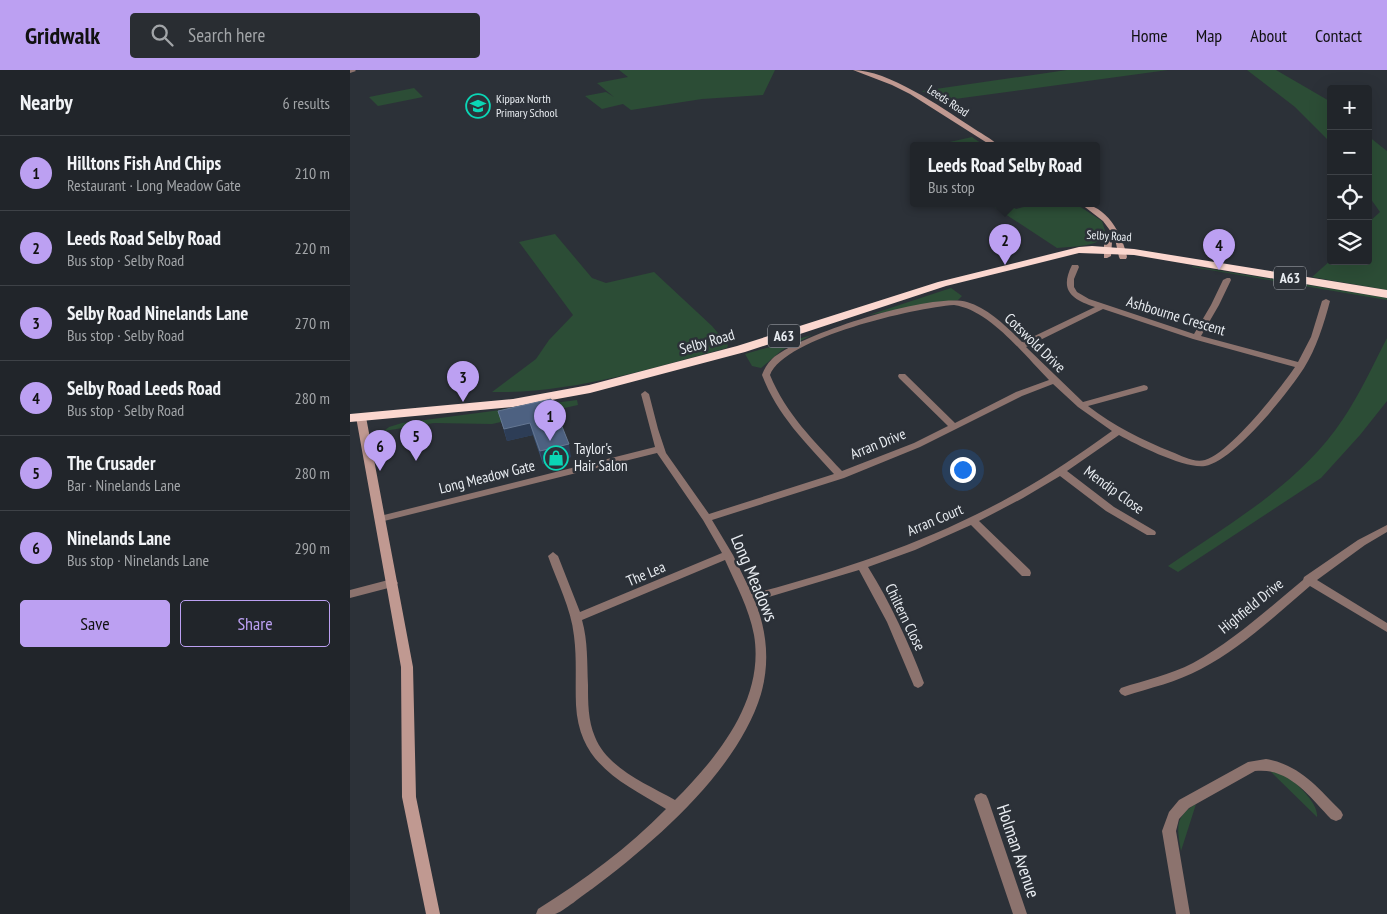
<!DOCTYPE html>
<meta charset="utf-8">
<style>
:root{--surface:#21252a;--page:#292d32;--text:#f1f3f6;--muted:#a2a5a8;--line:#3e4247;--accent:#bca0f2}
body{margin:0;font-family:"PT Sans Narrow",sans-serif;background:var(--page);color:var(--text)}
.controls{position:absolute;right:15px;top:15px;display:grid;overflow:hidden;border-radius:5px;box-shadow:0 5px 20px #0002}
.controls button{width:45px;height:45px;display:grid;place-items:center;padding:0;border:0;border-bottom:1px solid var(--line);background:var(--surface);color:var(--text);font:25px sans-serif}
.you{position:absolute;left:612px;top:399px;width:18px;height:18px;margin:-12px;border:4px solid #fff;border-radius:50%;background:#1a73e8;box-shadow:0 0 0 8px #1a73e833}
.badge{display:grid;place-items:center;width:32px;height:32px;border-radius:50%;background:var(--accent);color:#111;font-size:16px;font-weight:700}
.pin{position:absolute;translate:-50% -41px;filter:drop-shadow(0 1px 2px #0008)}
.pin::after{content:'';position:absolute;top:26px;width:18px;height:15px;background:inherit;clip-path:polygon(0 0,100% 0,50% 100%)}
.popup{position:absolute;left:560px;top:72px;width:190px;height:65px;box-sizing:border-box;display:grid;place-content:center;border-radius:5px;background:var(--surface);filter:drop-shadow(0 1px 4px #0005);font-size:16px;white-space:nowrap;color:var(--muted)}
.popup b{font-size:19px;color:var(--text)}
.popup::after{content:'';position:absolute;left:50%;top:100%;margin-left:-10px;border:10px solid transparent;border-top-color:var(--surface)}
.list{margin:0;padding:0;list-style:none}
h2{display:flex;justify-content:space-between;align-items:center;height:65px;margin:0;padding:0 20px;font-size:21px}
h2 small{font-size:16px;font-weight:400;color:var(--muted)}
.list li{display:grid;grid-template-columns:32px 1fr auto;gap:15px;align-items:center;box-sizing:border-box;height:75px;padding:0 20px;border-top:1px solid var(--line)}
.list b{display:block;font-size:19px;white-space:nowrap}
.list p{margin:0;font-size:16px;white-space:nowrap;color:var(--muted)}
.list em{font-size:16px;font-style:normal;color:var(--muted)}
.actions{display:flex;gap:10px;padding:15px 20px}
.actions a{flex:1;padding:11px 0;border:1px solid var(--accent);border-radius:5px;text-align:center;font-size:18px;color:var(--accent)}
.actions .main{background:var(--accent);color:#111}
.icon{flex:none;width:28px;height:28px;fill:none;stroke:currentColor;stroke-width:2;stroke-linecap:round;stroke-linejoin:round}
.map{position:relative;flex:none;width:1037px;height:844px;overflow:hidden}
header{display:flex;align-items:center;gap:30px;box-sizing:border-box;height:70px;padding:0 25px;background:var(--accent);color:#111}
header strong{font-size:24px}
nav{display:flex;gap:28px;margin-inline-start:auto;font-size:18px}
.search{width:350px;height:45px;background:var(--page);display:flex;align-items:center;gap:12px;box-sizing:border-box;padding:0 18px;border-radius:5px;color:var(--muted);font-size:19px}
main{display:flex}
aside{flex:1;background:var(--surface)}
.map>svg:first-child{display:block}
.green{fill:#2c4d36}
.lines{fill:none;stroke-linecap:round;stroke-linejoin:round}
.street{fill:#8c736e;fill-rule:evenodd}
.secondary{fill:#c09991;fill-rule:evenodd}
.highway{fill:#fbd7cf;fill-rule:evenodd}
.wall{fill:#3a5173}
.shaded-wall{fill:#2d3d56}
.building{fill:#4d6181;stroke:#657792}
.labels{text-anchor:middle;stroke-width:5;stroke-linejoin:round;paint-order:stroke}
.far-poi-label{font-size:12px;fill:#e8ecf1;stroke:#2c3138;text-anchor:start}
.far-street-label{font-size:12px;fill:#e8ecf1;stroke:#2c3138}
.shield{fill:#2c3138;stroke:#b0b4ba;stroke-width:1}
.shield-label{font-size:14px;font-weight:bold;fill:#e8ecf1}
.street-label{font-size:15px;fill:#e8ecf1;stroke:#2c3138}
.poi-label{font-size:15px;fill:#e8ecf1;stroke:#2c3138;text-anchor:start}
.near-street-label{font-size:18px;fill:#e8ecf1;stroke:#2c3138}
</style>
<header>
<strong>Gridwalk</strong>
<div class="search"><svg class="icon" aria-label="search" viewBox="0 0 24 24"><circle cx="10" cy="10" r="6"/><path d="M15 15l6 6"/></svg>Search here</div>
<nav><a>Home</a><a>Map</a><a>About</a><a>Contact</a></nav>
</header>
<main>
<aside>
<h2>Nearby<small>6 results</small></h2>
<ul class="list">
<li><span class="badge">1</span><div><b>Hilltons Fish And Chips</b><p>Restaurant · Long Meadow Gate</p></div><em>210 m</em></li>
<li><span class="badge">2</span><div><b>Leeds Road Selby Road</b><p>Bus stop · Selby Road</p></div><em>220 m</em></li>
<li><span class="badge">3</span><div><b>Selby Road Ninelands Lane</b><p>Bus stop · Selby Road</p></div><em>270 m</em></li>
<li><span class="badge">4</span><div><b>Selby Road Leeds Road</b><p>Bus stop · Selby Road</p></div><em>280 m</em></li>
<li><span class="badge">5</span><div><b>The Crusader</b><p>Bar · Ninelands Lane</p></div><em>280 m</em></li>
<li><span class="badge">6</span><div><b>Ninelands Lane</b><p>Bus stop · Ninelands Lane</p></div><em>290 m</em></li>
</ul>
<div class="actions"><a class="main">Save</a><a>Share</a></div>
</aside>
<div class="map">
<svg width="1037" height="844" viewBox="0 0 1037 844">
<rect width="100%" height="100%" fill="#2c3138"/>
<path class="green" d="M 269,0 L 425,0 L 413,25 L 352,29 L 281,40 L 273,34 L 252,39 L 235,26 L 256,22 L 264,27 L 247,13 L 278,7 Z
M 717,0 L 818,0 L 590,31 L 572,21 Z
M 897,0 L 926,0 L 981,32 L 981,73 L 945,37 Z
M 64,18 L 73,27 L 28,36 L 19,27 Z
M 1018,66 L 1037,81 L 1037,220 L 962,207 L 981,190 L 1018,191 L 1018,153 L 1030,142 L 1018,125 Z
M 622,67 L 635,76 L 582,76 Z
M 640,134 L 658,134 L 666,139 L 681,135 L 680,134 L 726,134 L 752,151 L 756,164 C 749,178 721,176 707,178 Z
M 205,164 L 242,208 L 256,213 L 304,202 L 362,256 L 378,275 L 377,278 C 302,298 220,324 142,322 L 186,289 L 199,270 L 223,245 L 169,172 Z
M 842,196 L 1037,228 L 1037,230 L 842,197 Z
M 601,218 L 612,226 L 608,230 L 519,245 Z
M 462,265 L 432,280 L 411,298 L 402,296 L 395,284 Z
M 1037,268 L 1037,331 L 1010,365 L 971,408 L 828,502 L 818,496 C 880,453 950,414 993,349 C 1010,324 1023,295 1037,268 Z
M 227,330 L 228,335 L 142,354 L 84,353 L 34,361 L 39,357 L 52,353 Z
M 918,699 C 924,702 931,703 937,707 C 947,713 969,734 967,747 Z
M 846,734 L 831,781 C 827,758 824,747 846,734 Z"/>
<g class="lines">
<path class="street" d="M 0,0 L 5,0 L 6,1 L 0,3 Z
M 722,195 L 728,195 L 729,197 L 724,209 L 724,217 L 727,222 L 739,229 L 844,264 L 861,235 L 873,210 L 877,208 L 880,208 L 881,210 L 869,235 L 851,266 L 948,292 L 961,267 L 972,231 L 976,229 L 980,231 C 974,254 966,279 954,298 C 938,323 884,391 855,396 C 835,399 787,375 769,365 L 717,401 L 764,437 L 805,461 L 806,463 L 805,465 L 797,465 L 756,441 L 710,406 L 673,428 L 629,451 L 680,500 L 681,503 L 680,506 L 672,506 L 621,455 L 565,480 L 518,497 C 541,534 559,573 574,613 L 572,616 L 568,618 L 564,616 L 537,552 L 509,500 L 405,531 C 417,562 420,592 411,624 C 388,700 305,772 242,819 C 234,824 213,842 205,844 C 199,844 191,844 186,844 L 188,839 C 234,810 278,778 316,739 C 271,712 229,694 226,635 C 225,612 227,589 224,566 C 221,538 207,512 198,486 L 203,482 L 208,486 L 230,542 L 372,483 L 353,450 L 307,383 L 30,452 L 26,451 L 25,449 L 26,447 L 305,377 L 291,324 L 295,321 L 299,324 L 308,359 L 316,383 L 359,444 L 484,404 C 456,373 427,345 412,305 C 414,299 417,294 422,289 C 449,264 582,222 617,232 C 638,238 657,257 672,272 L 745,237 C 722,229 709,221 722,195 ZM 604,235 C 640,240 674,285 699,310 L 666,322 L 605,353 L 555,304 L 549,304 L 548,306 L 549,308 L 598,356 L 564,373 L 492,401 C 464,371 436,344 420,305 C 435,267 565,238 604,235 ZM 753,239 L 843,269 L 945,297 C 930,319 880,383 855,390 C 844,393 832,386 822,382 C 792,370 764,356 738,336 L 797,320 L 798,318 L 797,316 L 794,315 L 733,332 L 676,277 ZM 703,314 L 728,337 L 762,361 C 731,383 700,405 667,423 C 584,470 494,500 402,524 L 383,485 L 362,450 L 494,408 L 570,377 L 672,326 ZM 375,490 C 386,515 399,538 404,565 C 415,630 367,688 325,730 C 297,714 258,699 245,667 C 238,651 238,632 238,615 C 237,593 238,571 232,550 Z
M 1037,455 L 1037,462 L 1015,475 L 967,510 L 1037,553 L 1037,562 L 960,516 C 925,546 891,578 851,599 C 827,612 800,618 775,626 L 771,624 L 769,621 L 771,618 C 795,610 820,605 843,593 C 883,571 918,539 953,510 L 954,507 L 1008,470 Z
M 42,509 L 46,510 L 48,513 L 46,516 L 0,528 L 0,520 Z
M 916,689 C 950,695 967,717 991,741 L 993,745 L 991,749 L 986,751 L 981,749 C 960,727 939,697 905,701 L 839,738 L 829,749 L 826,761 L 840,844 L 826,844 L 812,761 L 819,742 L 829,730 L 898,692 Z
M 631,723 L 636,725 L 638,729 L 677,844 L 663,844 L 624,729 L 626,725 Z"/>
<path class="secondary" d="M 503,0 C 538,0 591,37 620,56 C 630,63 641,68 649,76 L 642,76 L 560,24 L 542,15 Z
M 731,134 C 756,134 773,165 777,187 L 776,189 L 770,189 L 769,187 L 765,169 L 762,172 L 761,186 L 757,188 L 754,188 L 754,172 L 762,163 L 753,151 Z
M 11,344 L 16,347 L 63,597 L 66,727 L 90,844 L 76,844 L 52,727 L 51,597 L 6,347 Z"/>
<path class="highway" d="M 742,176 L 784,179 L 1037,220 L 1037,228 L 784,185 L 729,183 L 596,216 L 395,282 L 240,323 L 163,337 L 0,352 L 0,344 L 163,329 L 239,315 L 387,276 L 588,212 L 729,177 Z"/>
</g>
<path class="wall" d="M 201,329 L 221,387 L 193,394 L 183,365 L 157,371 L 148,341 Z"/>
<path class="shaded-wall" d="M 180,353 L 183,365 L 157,371 L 154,359 Z
M 219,374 L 221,387 L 193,394 L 190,381 Z"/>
<path class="building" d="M 201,329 L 219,374 L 190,381 L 180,353 L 154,359 L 148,341 Z"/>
<defs>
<g id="school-ring" transform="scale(1.25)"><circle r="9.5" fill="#2c3138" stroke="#0bd5b5" stroke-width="1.5"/><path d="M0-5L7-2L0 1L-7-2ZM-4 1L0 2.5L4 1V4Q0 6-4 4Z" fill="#0bd5b5"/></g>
<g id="shop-ring" transform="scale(1.25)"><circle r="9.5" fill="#2c3138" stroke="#0bd5b5" stroke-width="1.5"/><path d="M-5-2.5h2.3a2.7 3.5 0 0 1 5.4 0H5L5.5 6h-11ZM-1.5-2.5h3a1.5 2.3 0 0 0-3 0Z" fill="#0bd5b5"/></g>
</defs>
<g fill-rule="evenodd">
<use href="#school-ring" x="128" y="36"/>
<use href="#shop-ring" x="206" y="388"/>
</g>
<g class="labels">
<g class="far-poi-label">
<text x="146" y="33">Kippax North<tspan x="146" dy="14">Primary School</tspan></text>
</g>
<g class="far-street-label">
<text transform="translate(598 31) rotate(33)" y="4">Leeds Road</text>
<text transform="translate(759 166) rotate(3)" y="4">Selby Road</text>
</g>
<g class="shield">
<rect x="924" y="196.5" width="32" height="23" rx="4"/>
<rect x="418" y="254.5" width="32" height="23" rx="4"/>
</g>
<g class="shield-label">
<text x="940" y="213">A63</text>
<text x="434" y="271">A63</text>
</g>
<g class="street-label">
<text transform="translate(826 246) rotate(17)" y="5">Ashbourne Crescent</text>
<text transform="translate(357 272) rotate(-16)" y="5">Selby Road</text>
<text transform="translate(685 273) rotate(44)" y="5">Cotswold Drive</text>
<text transform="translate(528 374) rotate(-22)" y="5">Arran Drive</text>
<text transform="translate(137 407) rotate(-14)" y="5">Long Meadow Gate</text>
<text transform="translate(764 420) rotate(36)" y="5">Mendip Close</text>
<text transform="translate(585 450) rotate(-23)" y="5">Arran Court</text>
<text transform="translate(296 504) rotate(-23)" y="5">The Lea</text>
<text transform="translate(901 536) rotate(-39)" y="5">Highfield Drive</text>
<text transform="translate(555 547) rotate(64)" y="5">Chiltern Close</text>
</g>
<g class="poi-label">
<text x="224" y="384">Taylor's<tspan x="224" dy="17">Hair Salon</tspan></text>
</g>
<g class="near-street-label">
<text transform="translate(404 508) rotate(67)" y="6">Long Meadows</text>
<text transform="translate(668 781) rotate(71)" y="6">Holman Avenue</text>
</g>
</g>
</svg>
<div class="controls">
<button>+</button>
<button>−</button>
<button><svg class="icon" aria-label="locate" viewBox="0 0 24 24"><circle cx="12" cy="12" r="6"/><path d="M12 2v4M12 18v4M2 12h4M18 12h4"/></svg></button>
<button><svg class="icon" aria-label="layers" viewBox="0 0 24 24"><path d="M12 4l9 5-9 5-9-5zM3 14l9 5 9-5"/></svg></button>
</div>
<div class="you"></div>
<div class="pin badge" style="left:200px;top:371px">1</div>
<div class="pin badge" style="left:655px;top:195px">2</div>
<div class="popup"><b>Leeds Road Selby Road</b>Bus stop</div>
<div class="pin badge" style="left:113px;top:332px">3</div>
<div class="pin badge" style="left:869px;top:200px">4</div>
<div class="pin badge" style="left:66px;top:391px">5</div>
<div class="pin badge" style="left:30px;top:401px">6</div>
</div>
</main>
